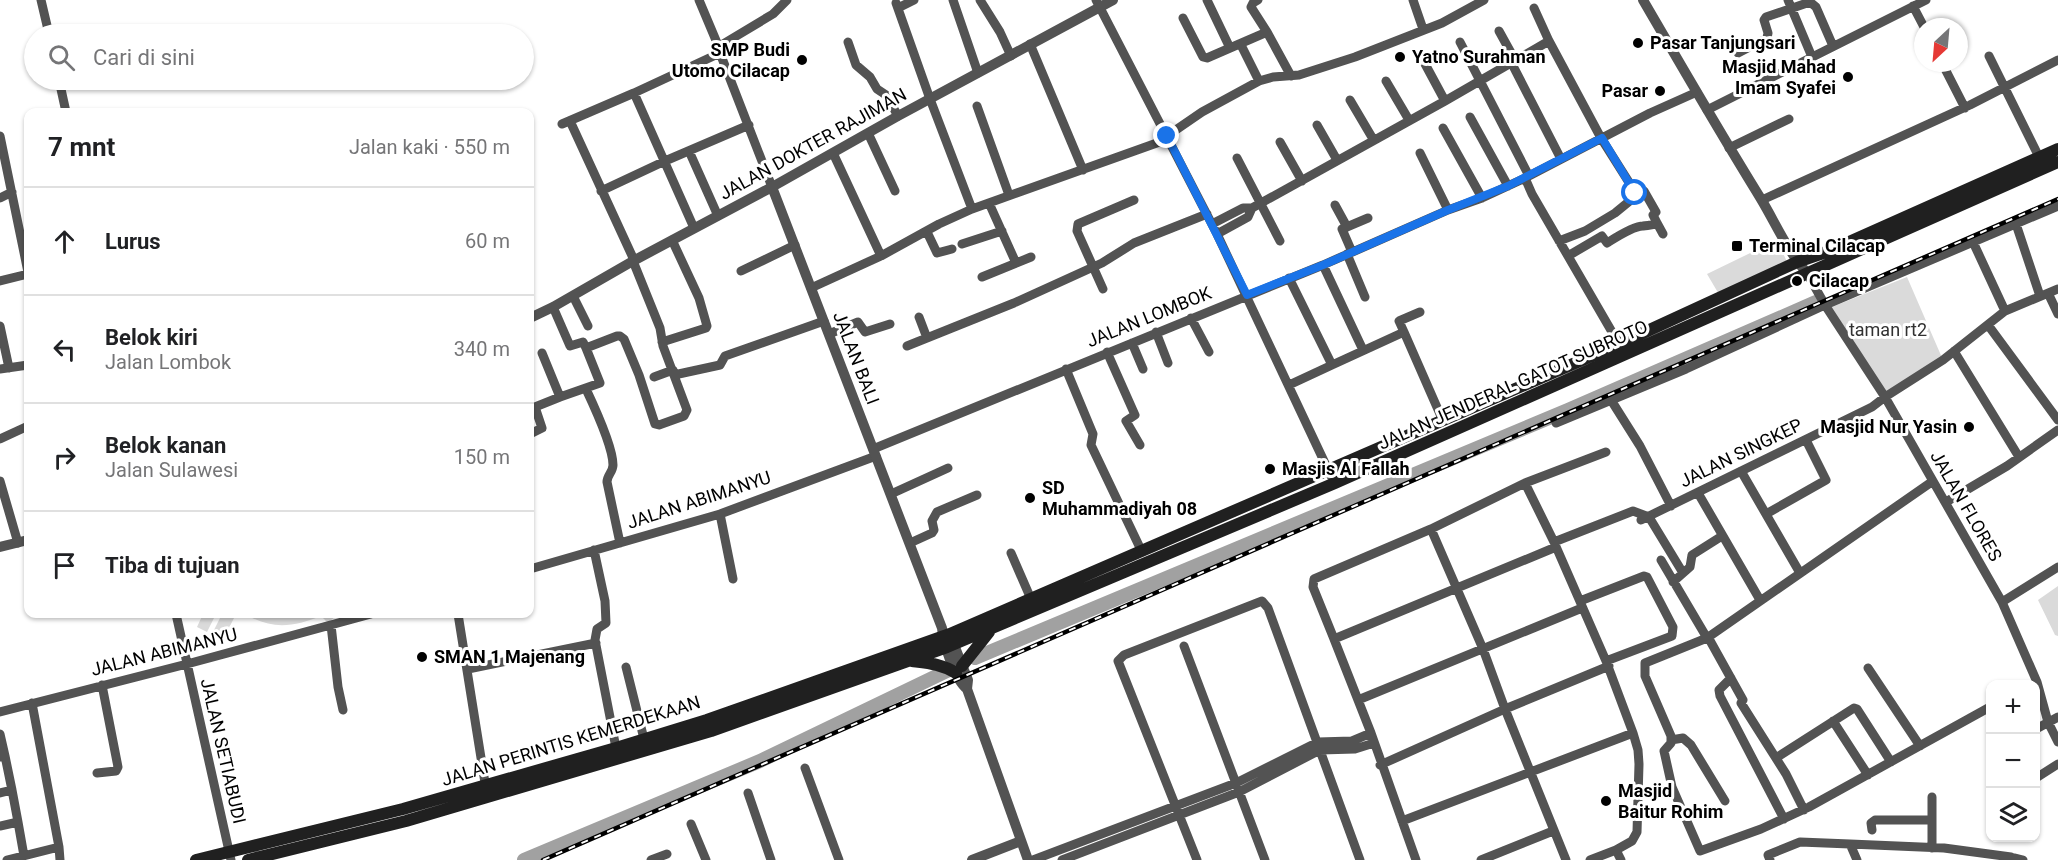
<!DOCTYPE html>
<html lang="id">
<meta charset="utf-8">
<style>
:root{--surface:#fff;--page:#f2f2f2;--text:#202124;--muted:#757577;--line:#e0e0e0}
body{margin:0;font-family:Roboto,sans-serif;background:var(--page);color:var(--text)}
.controls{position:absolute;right:18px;bottom:18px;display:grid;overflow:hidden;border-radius:12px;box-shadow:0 2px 4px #0004}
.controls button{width:54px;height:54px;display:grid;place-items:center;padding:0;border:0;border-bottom:2px solid var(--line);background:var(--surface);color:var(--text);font:30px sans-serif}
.compass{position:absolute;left:1914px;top:18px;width:54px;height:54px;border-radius:50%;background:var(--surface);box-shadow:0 2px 4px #0004;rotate:206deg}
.stop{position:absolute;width:18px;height:18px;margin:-14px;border:4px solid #1a73e8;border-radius:50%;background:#fff}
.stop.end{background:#1a73e8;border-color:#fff;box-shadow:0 2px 6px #0008}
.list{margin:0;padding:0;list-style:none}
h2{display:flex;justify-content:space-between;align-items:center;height:78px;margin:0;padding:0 24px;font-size:26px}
h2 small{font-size:20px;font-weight:400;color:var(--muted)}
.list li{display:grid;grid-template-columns:39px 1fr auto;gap:18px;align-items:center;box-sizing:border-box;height:108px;padding:0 24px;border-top:2px solid var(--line)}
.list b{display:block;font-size:22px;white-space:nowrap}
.list p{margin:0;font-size:20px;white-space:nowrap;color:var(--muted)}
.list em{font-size:20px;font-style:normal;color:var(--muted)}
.icon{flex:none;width:33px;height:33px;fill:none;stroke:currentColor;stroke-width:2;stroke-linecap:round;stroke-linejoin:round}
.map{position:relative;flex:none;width:2058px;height:860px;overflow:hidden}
.search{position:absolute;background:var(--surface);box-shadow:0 2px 4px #0004;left:24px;top:24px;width:510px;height:66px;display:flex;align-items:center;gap:15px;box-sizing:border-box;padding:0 21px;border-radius:33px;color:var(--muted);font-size:22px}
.panel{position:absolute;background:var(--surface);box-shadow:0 2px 4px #0004;left:24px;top:108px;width:510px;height:510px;border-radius:12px}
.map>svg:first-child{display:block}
.green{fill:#dadada}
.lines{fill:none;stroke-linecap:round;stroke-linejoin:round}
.river{stroke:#a1a1a1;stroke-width:14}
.minor{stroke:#535353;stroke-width:9}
.tertiary{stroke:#535353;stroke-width:10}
.secondary{stroke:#202020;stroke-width:12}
.rail-casing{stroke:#000;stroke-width:4.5}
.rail{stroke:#fff;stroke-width:2;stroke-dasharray:7;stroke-linecap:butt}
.route{stroke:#1a73e8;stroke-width:8}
.poi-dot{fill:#000;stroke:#fff;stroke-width:2}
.labels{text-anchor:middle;stroke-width:6;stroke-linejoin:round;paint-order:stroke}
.poi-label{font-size:18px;font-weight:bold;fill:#000;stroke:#fff;text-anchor:start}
.street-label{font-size:18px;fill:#000;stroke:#fff}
.park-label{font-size:18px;fill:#313131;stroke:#fff}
</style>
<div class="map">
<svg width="2058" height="860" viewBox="0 0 2058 860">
<rect width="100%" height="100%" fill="#fff"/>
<path class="green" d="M 1777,240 L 1788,264 L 1720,296 L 1707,274 Z
M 1907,277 L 1943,360 L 1885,397 L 1827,309 Z
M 2058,586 L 2058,636 L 2055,635 L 2038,600 Z
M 203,614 L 216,614 L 207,632 L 197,627 Z
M 222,614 L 236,614 L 223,640 L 212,634 Z
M 245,614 L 338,614 L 328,623 L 321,616 C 294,627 271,630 245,614 Z"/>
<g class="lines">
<path class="river" d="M 975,658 L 1568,410 L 1816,302
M 524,860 L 760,761 L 949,670"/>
<path class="minor" d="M 41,0 L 49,34
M 699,0 L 720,50
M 953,0 L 978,73
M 980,0 L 1000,32 L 1011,56
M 1096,0 L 1217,234 L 1331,476
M 1207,0 L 1230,48 L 1267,32 L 1291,76
M 1258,0 L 1253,3 L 1251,7 L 1267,32
M 1413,0 L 1423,29
M 1788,0 L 1812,57
M 896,3 L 930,99 L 972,209
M 1913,6 L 1924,27
M 898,8 L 914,0
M 1534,8 L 1549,41 L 1601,138 L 1637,195 L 1615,213 L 1585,231 L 1559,241
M 1183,18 L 1203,57 L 1207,58 L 1230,48
M 1499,31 L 1515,60
M 848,42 L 856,65 L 870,77 L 877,89 L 886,95 L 898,116
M 1460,42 L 1529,176
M 1030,44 L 1083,170
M 1241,45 L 1259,81
M 718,47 L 773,14 L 787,0
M 1738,53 L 1767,38 L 1768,33 L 1764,20 L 1766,17 L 1810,2 L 1816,7 L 1833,46
M 1989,56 L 2039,157
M 1424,62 L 1445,101
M 1511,62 L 1561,159
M 1942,63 L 1965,108
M 59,80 L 66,112
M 1386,81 L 1409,120
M 634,93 L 694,228
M 1350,100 L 1373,139
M 977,106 L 1009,195
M 1707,110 L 1926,0
M 1470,117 L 1508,186
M 570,121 L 634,260
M 562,124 L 634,93 L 720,53 L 772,187
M 1317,125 L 1337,160
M 1443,128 L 1482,198
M 868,133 L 895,191
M 0,136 L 28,272
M 1167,136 L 1202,112 L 1259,81 L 1273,77 L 1299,75 L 1355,57 L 1442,23 L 1484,0
M 1280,142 L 1302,181
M 1729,148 L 1789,119
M 689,151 L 718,216
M 833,153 L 881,256
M 1420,153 L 1448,210
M 1237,158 L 1280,241
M 1525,178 L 1532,194 L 1619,344
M 601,191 L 665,161 L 749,125
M 1637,195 L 1644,191 L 1656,212 L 1653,215 L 1657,223
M 0,198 L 12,192
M 1762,200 L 1970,105 L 2058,60
M 989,203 L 1016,263
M 1335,205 L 1347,227
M 1252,208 L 1445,101 L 1549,41
M 1212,224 L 1243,208 L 1252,208 L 1248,217 L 1217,234
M 2016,224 L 2040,296
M 927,232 L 937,253 L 952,249
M 1973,242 L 2005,311
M 962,244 L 1002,231
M 1352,252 L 1342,229 L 1368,218
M 1347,254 L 1365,297
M 1568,256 L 1602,236 L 1607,243 C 1615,238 1633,226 1643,226 C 1649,225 1651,226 1657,223 L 1663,234
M 1323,265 L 1363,350
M 741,271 L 795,245
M 1807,273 L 1825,305 L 1885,397 L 2002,602 L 2037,682 L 2048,722 L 2058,742
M 982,277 L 1031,257
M 1289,278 L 1332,365 L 1404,332 L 1399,321 L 1420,312
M 0,281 L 28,274
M 811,288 L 881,256 L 939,224 L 972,209 L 1168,139
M 1103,289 L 1077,231 L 1078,224 L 1134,200
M 2048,293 L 2058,314
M 573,296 L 588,326
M 553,307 L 570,346 L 583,342 L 586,348 L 617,336 L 620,336 L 624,339 L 639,375 L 655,424 L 659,425 L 684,416 L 687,410 L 663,346 L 660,328 L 633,261
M 919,317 L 927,338
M 1191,318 L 1209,352
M 1988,325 L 2058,420
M 0,326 L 9,368
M 1156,332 L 1168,363
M 1404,332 L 1443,421
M 829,334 L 858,322 L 865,332 L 890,324
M 662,342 L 706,328 L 707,326 L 699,298 L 672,240
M 1132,343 L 1143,369
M 907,346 L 1014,303 L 1102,263 L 1134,243 L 1207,214
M 1954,351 L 2019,457
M 1107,352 L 1135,415 L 1126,421 L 1140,445
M 0,369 L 28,365
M 1066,369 L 1093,434 L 1091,445 L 1142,552
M 674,375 L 720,365 L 725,356 L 824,321
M 654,377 L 673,370
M 1289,385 L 1332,365
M 586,389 C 594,406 613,448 613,465 C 613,472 607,475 607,482 L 620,543
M 560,397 L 600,383 L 586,348
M 1611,400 L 1640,446 L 1671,506
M 530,409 L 560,397 L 542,353
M 1556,423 L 1686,369 L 1825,305 L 2058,206
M 530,434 L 542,428 L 535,407
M 0,439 L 28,426
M 873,449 L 1323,265 L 1448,210 L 1482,198 L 1525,178 L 1650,113 L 1697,92
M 1741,471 L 1800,573
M 0,481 L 18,543
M 1933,481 L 1707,638 L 1645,663 L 1645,676 L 1671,736 L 1671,743 L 1664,751 L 1672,787 L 1700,851 L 1761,829 L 1809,807 L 1990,707
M 1525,483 L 1606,452
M 1698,493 L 1760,600
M 891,494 L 948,468
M 1946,502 L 2007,466 L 2058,430
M 720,514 L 733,579
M 1766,514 L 1826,480 L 1806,440
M 1649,517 L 1683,573
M 1641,520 L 1872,407 L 1885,397 L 1943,360 L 2005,311 L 2058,289
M 1554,542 L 1633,511 L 1649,517
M 910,543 L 932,533 L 934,530 L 932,521 L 937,512 L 977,495
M 594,550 L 605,601 L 606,623 L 597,629 L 595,640 L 616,748
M 1011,553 L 1031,599
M 1661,560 L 1707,638
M 530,569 L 720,514 L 876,456
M 1673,582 L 1690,567 L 1692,555 L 1722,536
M 1580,601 L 1644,576 L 1647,577 L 1673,627 L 1672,636 L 1606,661
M 2002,602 L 2058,567
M 176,614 L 231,860
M 458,614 L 486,789
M 331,625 L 338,687 L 343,710
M 1708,637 L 1743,700 L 1741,703 L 1786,774 L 1804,810
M 1334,639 L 1313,587 L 1314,579 L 1431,529
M 1184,646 L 1265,860
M 626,667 L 644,739
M 1868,668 L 1920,746
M 468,669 L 596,643
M 1731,678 L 1719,690 L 1720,696 L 1784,819
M 1358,700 L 1582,608
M 32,703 L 59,847
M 0,712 L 187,664 L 371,614
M 1833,721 L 1868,775
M 2036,729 L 2058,717
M 0,734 L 5,756
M 1671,740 L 1683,738 L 1691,745 L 1725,801
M 0,757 L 5,756 L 12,790
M 1776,758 L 1854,708 L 1857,709 L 1891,762
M 1380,765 L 1505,709 L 1609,666
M 805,768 L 839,860
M 97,773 L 116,771 L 118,767 L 102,685
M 2036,778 L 2058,764
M 0,793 L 12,790 L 18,822
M 748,793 L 771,860
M 1402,821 L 1633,733
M 691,824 L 706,860
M 0,826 L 18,822 L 24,856
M 1872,830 L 1871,823 L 1875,820 L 1932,820
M 1932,848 L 1932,797
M 7,860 L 59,847 L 60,860
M 651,860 L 667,854
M 1033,860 L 1236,783 L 1318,742 L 1352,741 L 1371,733
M 1062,860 L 1239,792 L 1320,750 L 1355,749 L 1374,743
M 1197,860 L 1118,661 L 1124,655 L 1262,601 L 1268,608 L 1360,860
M 1416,860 L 1371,733 L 1334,639 L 1556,547
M 1481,860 L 1553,831
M 1566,860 L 1505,709 L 1483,649 L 1431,529 L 1525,483 L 1554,542 L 1606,661 L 1633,733 L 1638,750 L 1639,764 L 1637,832 L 1632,841 L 1616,850
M 1590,860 L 1616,850 L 1621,860
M 1770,860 L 1768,855 L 1800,842 L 1850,844
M 1857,860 L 1850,844 L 1944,848 L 2011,857
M 2012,860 L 2011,857 L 2023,860"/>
<path class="tertiary" d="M 1643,0 C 1682,67 1720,133 1761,199 C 1776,224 1788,252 1807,273
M 772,187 L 942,628 C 943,643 955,680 967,689 L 1028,860
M 530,318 L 553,307 L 633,261 L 772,187 L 898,116 L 1113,0
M 0,547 L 28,540
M 951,637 L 968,680 L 967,689
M 972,860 L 1021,841"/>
<path class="secondary" d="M 912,661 C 928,663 942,664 956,673
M 962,666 L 989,632
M 196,860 L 403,809 L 616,748 L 707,720 L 950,634 L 1619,344 L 1797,262 L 1829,251 L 2058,149
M 248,860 L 406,821 L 711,731 L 947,647 L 1335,483 L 2058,162"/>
<g class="rail-casing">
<path id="rail" d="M 543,860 L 2058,199"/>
</g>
<use href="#rail" class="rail"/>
</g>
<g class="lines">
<path class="route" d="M 1167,136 L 1247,295 L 1323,265 L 1448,210 L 1508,186 L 1602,138 L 1635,193"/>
</g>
<g class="poi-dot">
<circle cx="1638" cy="43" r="6"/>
<circle cx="1400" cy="57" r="6"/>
<circle cx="802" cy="60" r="6"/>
<circle cx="1848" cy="77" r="6"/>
<circle cx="1660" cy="91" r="6"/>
<rect x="1731" y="240" width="12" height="12" rx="3"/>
<circle cx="1797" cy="281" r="6"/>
<circle cx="1969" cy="427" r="6"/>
<circle cx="1270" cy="469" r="6"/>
<circle cx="1030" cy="498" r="6"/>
<circle cx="422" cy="657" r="6"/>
<circle cx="1606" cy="801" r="6"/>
</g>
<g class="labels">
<g class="poi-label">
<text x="1650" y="49">Pasar Tanjungsari</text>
<text x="790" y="56" text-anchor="end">SMP Budi<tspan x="790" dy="21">Utomo Cilacap</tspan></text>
<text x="1412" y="63">Yatno Surahman</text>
<text x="1836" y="73" text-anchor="end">Masjid Mahad<tspan x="1836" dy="21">Imam Syafei</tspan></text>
<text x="1648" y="97" text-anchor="end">Pasar</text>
<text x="1749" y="252">Terminal Cilacap</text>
<text x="1809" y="287">Cilacap</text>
<text x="1957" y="433" text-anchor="end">Masjid Nur Yasin</text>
<text x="1282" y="475">Masjis Al Fallah</text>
<text x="1042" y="494">SD<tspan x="1042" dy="21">Muhammadiyah 08</tspan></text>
<text x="434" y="663">SMAN 1 Majenang</text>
<text x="1618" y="797">Masjid<tspan x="1618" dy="21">Baitur Rohim</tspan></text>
</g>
<g class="street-label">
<text transform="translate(813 144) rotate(-29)" y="6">JALAN DOKTER RAJIMAN</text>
<text transform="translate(1149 317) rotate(-22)" y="6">JALAN LOMBOK</text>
<text transform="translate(856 358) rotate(69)" y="6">JALAN BALI</text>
<text transform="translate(1513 385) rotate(-24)" y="6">JALAN JENDERAL GATOT SUBROTO</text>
<text transform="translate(1741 453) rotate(-26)" y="6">JALAN SINGKEP</text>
<text transform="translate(699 500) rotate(-18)" y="6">JALAN ABIMANYU</text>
<text transform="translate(1966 506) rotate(60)" y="6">JALAN FLORES</text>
<text transform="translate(164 652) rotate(-14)" y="6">JALAN ABIMANYU</text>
<text transform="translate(571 741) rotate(-17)" y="6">JALAN PERINTIS KEMERDEKAAN</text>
<text transform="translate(223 751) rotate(77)" y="6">JALAN SETIABUDI</text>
</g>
<g class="park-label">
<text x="1888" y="336">taman rt2</text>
</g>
</g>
</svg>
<div class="controls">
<button>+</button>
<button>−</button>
<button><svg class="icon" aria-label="layers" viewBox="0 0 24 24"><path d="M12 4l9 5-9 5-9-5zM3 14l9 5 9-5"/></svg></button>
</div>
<svg class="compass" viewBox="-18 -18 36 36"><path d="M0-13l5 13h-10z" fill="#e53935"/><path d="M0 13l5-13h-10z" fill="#757577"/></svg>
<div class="stop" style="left:1635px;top:193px"></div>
<div class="stop end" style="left:1167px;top:136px"></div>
<div class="search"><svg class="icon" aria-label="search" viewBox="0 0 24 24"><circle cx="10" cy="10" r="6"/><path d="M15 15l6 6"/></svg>Cari di sini</div>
<section class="panel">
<h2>7 mnt<small>Jalan kaki · 550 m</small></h2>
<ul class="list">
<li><svg class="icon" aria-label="ahead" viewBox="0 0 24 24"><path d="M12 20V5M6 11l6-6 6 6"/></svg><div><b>Lurus</b></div><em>60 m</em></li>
<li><svg class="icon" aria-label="left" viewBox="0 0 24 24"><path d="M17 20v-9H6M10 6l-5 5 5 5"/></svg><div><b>Belok kiri</b><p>Jalan Lombok</p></div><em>340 m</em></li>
<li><svg class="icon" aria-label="right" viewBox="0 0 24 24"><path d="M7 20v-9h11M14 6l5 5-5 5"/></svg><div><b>Belok kanan</b><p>Jalan Sulawesi</p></div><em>150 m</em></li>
<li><svg class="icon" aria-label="arrive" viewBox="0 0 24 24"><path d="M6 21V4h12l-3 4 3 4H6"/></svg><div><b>Tiba di tujuan</b></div></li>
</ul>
</section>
</div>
